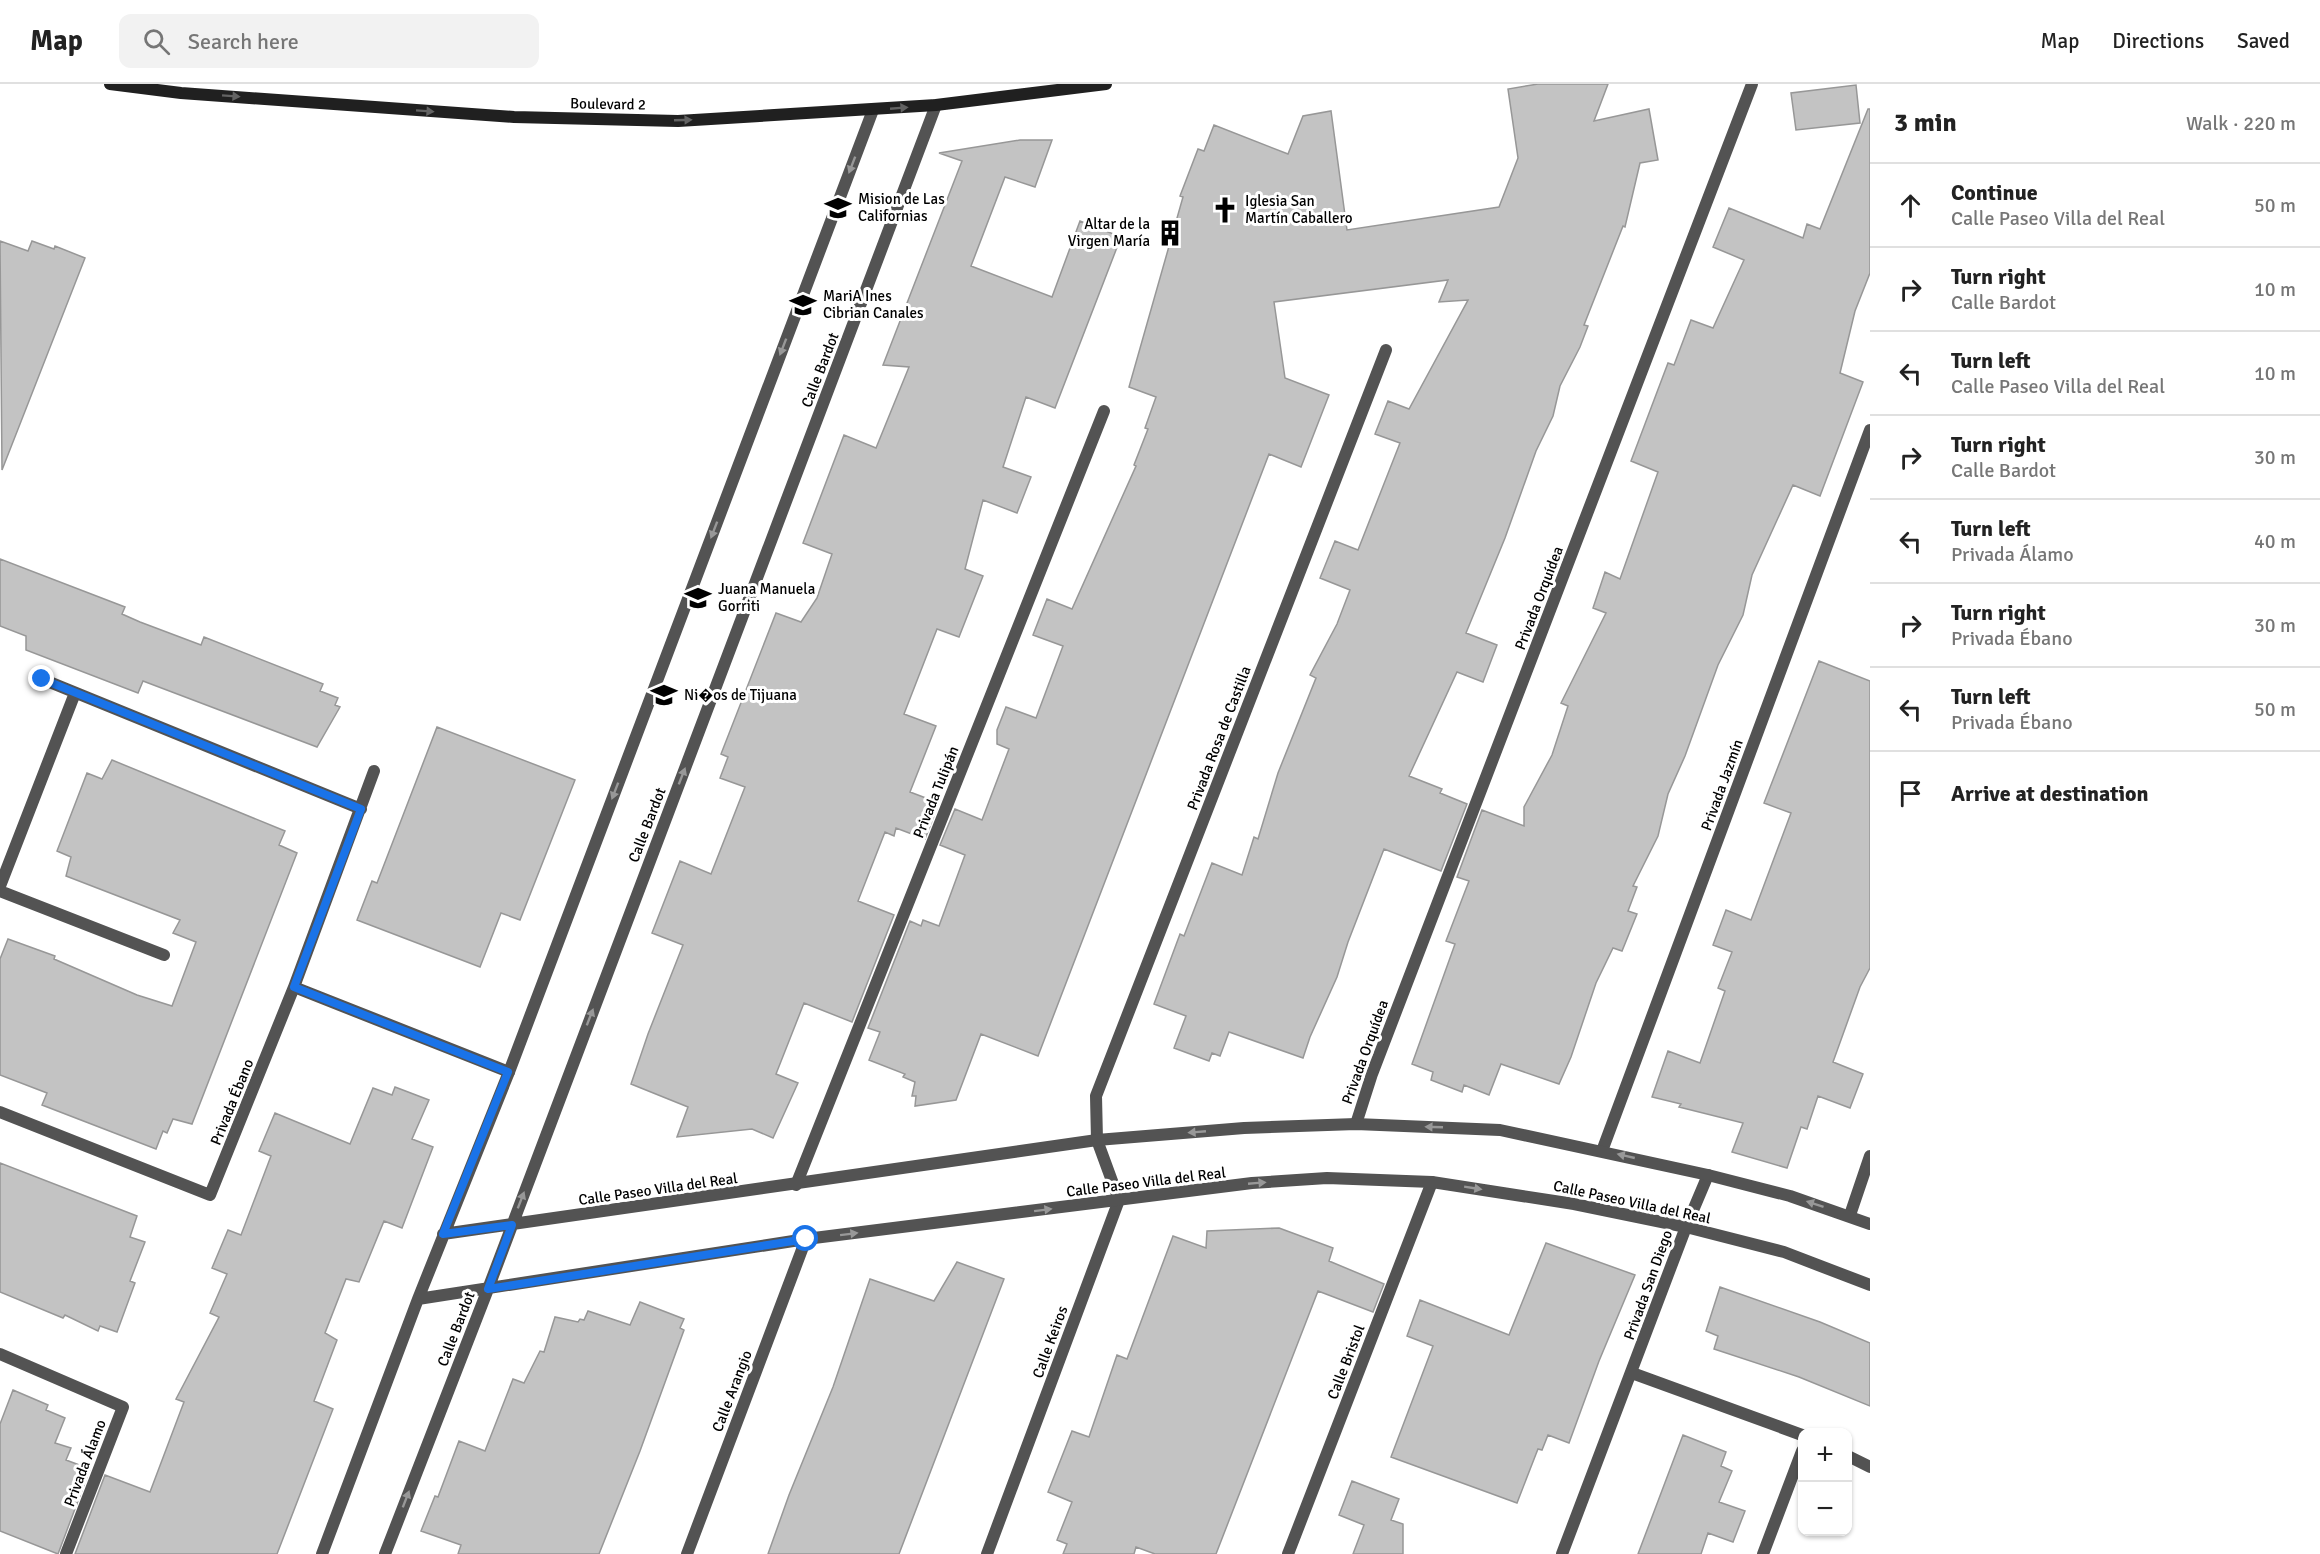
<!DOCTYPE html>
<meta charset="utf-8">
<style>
:root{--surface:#fff;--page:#f2f2f2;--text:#222;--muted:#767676;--line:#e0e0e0}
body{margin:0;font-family:Signika,sans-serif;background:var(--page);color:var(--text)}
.controls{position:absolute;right:18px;bottom:18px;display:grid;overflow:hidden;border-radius:12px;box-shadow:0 2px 4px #0004}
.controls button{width:54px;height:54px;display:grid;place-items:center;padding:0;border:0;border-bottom:2px solid var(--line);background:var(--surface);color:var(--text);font:30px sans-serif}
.stop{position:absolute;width:18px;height:18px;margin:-14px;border:4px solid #1a73e8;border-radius:50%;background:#fff}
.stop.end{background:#1a73e8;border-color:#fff;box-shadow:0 2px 6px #0008}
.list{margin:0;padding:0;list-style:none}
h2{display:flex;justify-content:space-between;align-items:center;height:78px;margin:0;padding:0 24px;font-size:26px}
h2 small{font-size:20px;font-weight:400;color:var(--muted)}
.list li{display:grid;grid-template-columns:39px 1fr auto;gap:18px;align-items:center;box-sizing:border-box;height:84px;padding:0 24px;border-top:2px solid var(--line)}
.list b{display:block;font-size:22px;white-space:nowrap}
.list p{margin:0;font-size:20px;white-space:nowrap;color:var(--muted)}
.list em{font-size:20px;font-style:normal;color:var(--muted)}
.icon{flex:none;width:33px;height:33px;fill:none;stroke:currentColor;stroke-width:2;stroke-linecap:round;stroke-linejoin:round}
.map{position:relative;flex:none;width:1870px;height:1470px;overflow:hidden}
header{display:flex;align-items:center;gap:36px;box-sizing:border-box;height:84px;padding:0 30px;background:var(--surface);border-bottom:2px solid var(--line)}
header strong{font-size:28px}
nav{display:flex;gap:33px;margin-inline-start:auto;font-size:21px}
.search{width:420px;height:54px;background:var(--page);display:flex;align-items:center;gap:15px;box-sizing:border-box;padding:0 21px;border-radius:12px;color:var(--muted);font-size:22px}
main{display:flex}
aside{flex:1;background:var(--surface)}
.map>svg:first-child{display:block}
.building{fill:#c3c3c3;stroke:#979797;stroke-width:1.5}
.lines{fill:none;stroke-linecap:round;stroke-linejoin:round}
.minor{stroke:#535353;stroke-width:12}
.tertiary{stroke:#535353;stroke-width:12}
.secondary{stroke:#202020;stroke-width:12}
.oneway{fill:#636363}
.oneway2{fill:#989898}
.route{stroke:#1a73e8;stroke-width:8}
.labels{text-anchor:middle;stroke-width:6;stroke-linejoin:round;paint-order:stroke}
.street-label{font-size:15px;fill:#000;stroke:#fff}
.poi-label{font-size:15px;fill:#000;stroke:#fff;text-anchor:start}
</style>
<header>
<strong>Map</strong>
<div class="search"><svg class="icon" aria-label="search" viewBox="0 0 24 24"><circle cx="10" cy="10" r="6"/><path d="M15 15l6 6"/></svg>Search here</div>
<nav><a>Map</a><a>Directions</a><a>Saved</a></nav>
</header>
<main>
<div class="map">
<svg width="1870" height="1470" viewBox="0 0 1870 1470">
<rect width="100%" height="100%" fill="#fff"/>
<path class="building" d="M 1538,0 L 1608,0 L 1594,37 L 1649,25 L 1658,76 L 1640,79 L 1625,143 L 1623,142 L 1584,241 L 1588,242 L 1580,263 L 1560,302 L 1553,332 L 1536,367 L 1505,454 L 1466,549 L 1497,561 L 1483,598 L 1457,588 L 1409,692 L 1442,705 L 1440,709 L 1467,720 L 1441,787 L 1384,765 L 1348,858 L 1337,893 L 1310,953 L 1303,974 L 1229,948 L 1220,972 L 1212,969 L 1209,977 L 1174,964 L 1186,932 L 1154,920 L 1180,850 L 1184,852 L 1212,779 L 1242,791 L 1254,753 L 1258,755 L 1278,689 L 1316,594 L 1310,591 L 1337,540 L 1350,506 L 1320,494 L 1335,457 L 1358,466 L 1400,359 L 1375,350 L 1388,317 L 1409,325 L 1468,216 L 1439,218 L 1448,196 L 1274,218 L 1285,294 L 1329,311 L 1301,383 L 1269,370 L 1038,972 L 981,950 L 956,1016 L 915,1022 L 916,1012 L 912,1012 L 915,998 L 903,993 L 905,990 L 869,976 L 880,948 L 868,944 L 910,837 L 921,842 L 923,836 L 939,842 L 965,771 L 940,761 L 955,725 L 982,736 L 1009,665 L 997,660 L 997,646 L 1006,623 L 1036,634 L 1063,562 L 1033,551 L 1047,515 L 1072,525 L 1136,382 L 1134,381 L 1148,345 L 1145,344 L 1156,313 L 1129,303 L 1183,113 L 1180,112 L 1198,65 L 1204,67 L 1214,41 L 1288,70 L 1303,32 L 1331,27 L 1347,146 L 1499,123 L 1518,74 L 1508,5 Z
M 1856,1 L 1860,39 L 1796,46 L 1791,9 Z
M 1868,25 L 1870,25 L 1870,189 L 1855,227 L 1840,289 L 1863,298 L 1820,412 L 1793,401 L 1752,491 L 1743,531 L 1718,581 L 1685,672 L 1668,710 L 1658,752 L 1633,802 L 1637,803 L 1628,827 L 1637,830 L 1622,867 L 1613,864 L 1596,899 L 1571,973 L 1559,1000 L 1501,980 L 1489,1011 L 1464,1001 L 1462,1008 L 1431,996 L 1433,988 L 1412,980 L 1455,860 L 1446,857 L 1469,797 L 1457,793 L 1482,726 L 1524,742 L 1524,723 L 1552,671 L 1568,622 L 1561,619 L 1606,529 L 1593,524 L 1605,488 L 1620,495 L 1658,388 L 1631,377 L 1668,279 L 1674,281 L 1691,236 L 1713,244 L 1744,176 L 1713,163 L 1729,124 L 1803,154 L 1807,140 L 1820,145 Z
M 1020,56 L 1052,56 L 1035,103 L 1005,93 L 971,182 L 1052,213 L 1080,137 L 1121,153 L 1055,324 L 1026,313 L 1003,383 L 1031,393 L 1017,429 L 983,416 L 965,485 L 983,492 L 959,553 L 937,545 L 904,630 L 936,642 L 910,708 L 939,719 L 925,755 L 896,744 L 894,752 L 885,748 L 858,817 L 894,831 L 852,938 L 804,919 L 776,990 L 798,999 L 773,1054 L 752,1045 L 677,1053 L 688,1023 L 631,1000 L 648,950 L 683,861 L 652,849 L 680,777 L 711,790 L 745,703 L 720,694 L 728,673 L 721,670 L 776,529 L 801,538 L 817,514 L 832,470 L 803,459 L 844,351 L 876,364 L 909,283 L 883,281 L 962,77 L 939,69 Z
M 0,157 L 28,167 L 32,157 L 54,165 L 55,162 L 85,174 L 2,386 Z
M 0,475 L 125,523 L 122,530 L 140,538 L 201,561 L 204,553 L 323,600 L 320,607 L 338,614 L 335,621 L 340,623 L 317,663 L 143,597 L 138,609 L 26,566 L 26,552 L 0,542 Z
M 1819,577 L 1870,597 L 1870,884 L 1860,903 L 1833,978 L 1863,990 L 1850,1024 L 1818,1012 L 1807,1045 L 1801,1043 L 1787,1084 L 1732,1068 L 1743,1039 L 1679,1023 L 1681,1020 L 1652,1013 L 1668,967 L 1700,979 L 1725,907 L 1718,904 L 1732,868 L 1713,861 L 1726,826 L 1751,836 L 1791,729 L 1764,719 Z
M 437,643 L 575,696 L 520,836 L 501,829 L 480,883 L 357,836 L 372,797 L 377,799 Z
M 112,676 L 285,747 L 279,761 L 297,769 L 192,1040 L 173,1035 L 167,1049 L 163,1047 L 156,1065 L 42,1021 L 47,1009 L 0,991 L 0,875 L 8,855 L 55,872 L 54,875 L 137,911 L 172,922 L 196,858 L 173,849 L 180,836 L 66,792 L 71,773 L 57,767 L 87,689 L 102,695 Z
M 395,1003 L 429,1016 L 412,1055 L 433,1063 L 402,1144 L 384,1137 L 359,1198 L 346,1195 L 325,1249 L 337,1256 L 314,1317 L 333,1325 L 277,1470 L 75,1470 L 105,1391 L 150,1408 L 184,1318 L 176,1315 L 219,1233 L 210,1229 L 227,1190 L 212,1184 L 228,1146 L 241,1151 L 271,1072 L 259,1067 L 275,1029 L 350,1060 L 373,1004 L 392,1011 Z
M 0,1079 L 137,1132 L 130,1153 L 145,1158 L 130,1197 L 135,1199 L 117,1248 L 100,1242 L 98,1247 L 65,1231 L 63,1234 L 0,1208 Z
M 1279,1144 L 1333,1164 L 1329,1177 L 1384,1200 L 1373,1228 L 1318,1207 L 1216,1470 L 1155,1470 L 1136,1463 L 1134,1470 L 1063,1470 L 1067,1460 L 1057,1456 L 1072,1418 L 1048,1408 L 1072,1347 L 1089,1353 L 1117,1271 L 1127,1275 L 1173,1152 L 1206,1164 L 1207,1147 Z
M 1546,1159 L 1635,1191 L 1599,1277 L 1569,1359 L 1548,1351 L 1542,1366 L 1538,1365 L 1536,1370 L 1517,1419 L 1391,1373 L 1433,1262 L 1407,1252 L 1420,1216 L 1509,1251 Z
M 957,1178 L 1004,1195 L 899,1470 L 768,1470 L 789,1411 L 833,1303 L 870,1195 L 934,1217 Z
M 1720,1203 L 1820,1238 L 1870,1259 L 1870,1322 L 1799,1293 L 1714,1265 L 1718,1252 L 1706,1247 Z
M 640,1218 L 684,1235 L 680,1244 L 684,1246 L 640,1367 L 599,1470 L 458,1470 L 461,1461 L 421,1447 L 435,1412 L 438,1413 L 459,1357 L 485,1367 L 513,1295 L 524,1299 L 540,1267 L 544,1268 L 555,1233 L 578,1238 L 580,1235 L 584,1236 L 588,1227 L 630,1241 Z
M 13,1306 L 48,1321 L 46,1326 L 65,1334 L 55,1359 L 71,1364 L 66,1376 L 90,1385 L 58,1470 L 0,1447 L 0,1340 Z
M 1683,1351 L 1726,1368 L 1721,1382 L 1732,1387 L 1719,1418 L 1745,1427 L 1733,1458 L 1708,1449 L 1701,1470 L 1638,1470 Z
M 1352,1397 L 1399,1415 L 1391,1436 L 1403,1440 L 1403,1470 L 1353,1470 L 1364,1441 L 1339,1431 Z"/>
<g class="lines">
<path class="minor" d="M 42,595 L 361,725
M 0,802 L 75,609
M 0,807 L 164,871
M 294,903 L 509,988
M 0,1028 L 210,1111 L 294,903 L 374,687
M 1356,1040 L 1372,990 L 1752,0
M 1602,1067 L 1870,346
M 796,1101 L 1104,327
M 1850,1131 L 1870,1072
M 0,1270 L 123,1323 L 66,1470
M 1632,1289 L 1802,1351
M 1848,1372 L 1870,1383
M 687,1470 L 806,1155
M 987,1470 L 1119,1116 L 1097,1056 L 1096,1012 L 1386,266
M 1288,1470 L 1432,1098
M 1562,1470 L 1686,1143 L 1708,1091
M 1763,1470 L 1802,1367"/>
<path class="tertiary" d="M 443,1150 L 1097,1056 L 1244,1044 L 1356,1040 L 1500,1046 L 1708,1091 L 1790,1112 L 1870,1140
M 418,1215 L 806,1155 L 1252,1099 L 1327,1094 L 1432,1098 L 1574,1120 L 1686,1143 L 1784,1168 L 1870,1201
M 322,1470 L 418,1215 L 509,988 L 873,26
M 385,1470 L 488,1205 L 936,21"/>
<path class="secondary" d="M 110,0 L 181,9 L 514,33 L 678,37 L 936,21 L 1106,0"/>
</g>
<defs><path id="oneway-solid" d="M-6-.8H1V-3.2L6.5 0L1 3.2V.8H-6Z" transform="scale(1.5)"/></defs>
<g class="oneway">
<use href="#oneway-solid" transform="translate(231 12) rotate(4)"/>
<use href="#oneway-solid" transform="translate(899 24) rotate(-5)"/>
<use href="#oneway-solid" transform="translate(425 27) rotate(4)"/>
<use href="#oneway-solid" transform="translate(683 36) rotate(-2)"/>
</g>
<g class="oneway2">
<use href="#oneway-solid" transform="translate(852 81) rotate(111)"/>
<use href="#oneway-solid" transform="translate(783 263) rotate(111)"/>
<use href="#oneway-solid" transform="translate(714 446) rotate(111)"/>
<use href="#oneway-solid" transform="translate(682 692) rotate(-69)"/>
<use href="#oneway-solid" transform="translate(615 707) rotate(111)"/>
<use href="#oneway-solid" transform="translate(590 933) rotate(-69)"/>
<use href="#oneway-solid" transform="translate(1434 1043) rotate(-178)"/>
<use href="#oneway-solid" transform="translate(1197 1048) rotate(175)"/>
<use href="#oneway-solid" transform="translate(1626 1072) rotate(-167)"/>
<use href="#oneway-solid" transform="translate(1257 1099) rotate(-5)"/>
<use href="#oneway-solid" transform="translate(1473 1104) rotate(9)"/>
<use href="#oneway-solid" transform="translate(521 1116) rotate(-69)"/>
<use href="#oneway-solid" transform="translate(1815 1120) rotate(-162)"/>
<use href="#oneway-solid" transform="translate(1043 1126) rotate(-7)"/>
<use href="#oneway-solid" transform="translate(849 1150) rotate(-7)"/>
<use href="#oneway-solid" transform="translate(406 1415) rotate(-69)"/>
</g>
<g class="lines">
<path class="route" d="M 42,595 L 361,725 L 294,903 L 508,988 L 443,1150 L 512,1141 L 488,1205 L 806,1155"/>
</g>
<defs>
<g id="school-bare" transform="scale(2.07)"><path d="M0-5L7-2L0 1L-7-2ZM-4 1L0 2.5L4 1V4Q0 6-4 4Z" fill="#000" stroke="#fff" stroke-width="2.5" paint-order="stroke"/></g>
<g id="church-bare" transform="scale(2.07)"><path d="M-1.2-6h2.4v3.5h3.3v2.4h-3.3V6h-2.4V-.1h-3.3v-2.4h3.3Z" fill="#000" stroke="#fff" stroke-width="2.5" paint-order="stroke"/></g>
<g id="building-bare" transform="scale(2.07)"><path d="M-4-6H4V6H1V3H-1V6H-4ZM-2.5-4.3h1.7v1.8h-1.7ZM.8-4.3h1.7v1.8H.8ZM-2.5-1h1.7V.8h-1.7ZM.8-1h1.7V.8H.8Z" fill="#000" stroke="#fff" stroke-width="2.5" paint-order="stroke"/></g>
</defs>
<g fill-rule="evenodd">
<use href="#school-bare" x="838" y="124"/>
<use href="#church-bare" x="1225" y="126"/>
<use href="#building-bare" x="1170" y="149"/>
<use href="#school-bare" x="803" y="221"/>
<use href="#school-bare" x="698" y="514"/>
<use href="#school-bare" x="664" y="611"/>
</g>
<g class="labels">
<g class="street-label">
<text transform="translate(608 20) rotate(1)" y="5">Boulevard 2</text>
<text transform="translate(820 286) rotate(-69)" y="5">Calle Bardot</text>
<text transform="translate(1539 514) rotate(-69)" y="5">Privada Orquídea</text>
<text transform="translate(1219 654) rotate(-69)" y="5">Privada Rosa de Castilla</text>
<text transform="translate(1722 701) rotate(-70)" y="5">Privada Jazmín</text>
<text transform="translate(936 708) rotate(-68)" y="5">Privada Tulipán</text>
<text transform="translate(647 741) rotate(-69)" y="5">Calle Bardot</text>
<text transform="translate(1365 968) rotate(-70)" y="5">Privada Orquídea</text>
<text transform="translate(232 1018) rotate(-68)" y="5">Privada Ébano</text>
<text transform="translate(1146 1098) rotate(-7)" y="5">Calle Paseo Villa del Real</text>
<text transform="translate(658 1105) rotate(-8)" y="5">Calle Paseo Villa del Real</text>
<text transform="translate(1632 1118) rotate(12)" y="5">Calle Paseo Villa del Real</text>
<text transform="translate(1648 1201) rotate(-70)" y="5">Privada San Diego</text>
<text transform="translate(456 1245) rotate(-69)" y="5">Calle Bardot</text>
<text transform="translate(1050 1258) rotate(-70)" y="5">Calle Keiros</text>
<text transform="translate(1346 1278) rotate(-69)" y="5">Calle Bristol</text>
<text transform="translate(732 1307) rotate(-69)" y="5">Calle Arangio</text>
<text transform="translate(85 1379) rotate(-69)" y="5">Privada Álamo</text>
</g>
<g class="poi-label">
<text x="858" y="120">Mision de Las<tspan x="858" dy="17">Californias</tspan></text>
<text x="1245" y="122">Iglesia San<tspan x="1245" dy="17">Martín Caballero</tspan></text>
<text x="1150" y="145" text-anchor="end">Altar de la<tspan x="1150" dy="17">Virgen María</tspan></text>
<text x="823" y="217">MariA Ines<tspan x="823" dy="17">Cibrian Canales</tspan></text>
<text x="718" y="510">Juana Manuela<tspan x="718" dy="17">Gorriti</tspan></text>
<text x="684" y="616">Ni�os de Tijuana</text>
</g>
</g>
</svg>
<div class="controls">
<button>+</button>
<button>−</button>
</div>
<div class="stop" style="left:806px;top:1155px"></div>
<div class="stop end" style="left:42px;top:595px"></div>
</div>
<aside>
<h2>3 min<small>Walk · 220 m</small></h2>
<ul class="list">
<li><svg class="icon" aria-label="ahead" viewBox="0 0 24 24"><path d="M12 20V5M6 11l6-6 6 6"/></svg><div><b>Continue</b><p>Calle Paseo Villa del Real</p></div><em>50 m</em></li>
<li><svg class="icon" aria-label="right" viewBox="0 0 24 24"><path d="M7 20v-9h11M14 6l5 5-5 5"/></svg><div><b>Turn right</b><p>Calle Bardot</p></div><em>10 m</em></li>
<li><svg class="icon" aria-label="left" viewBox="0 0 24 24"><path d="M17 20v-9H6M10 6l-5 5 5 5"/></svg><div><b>Turn left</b><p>Calle Paseo Villa del Real</p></div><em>10 m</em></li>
<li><svg class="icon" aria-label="right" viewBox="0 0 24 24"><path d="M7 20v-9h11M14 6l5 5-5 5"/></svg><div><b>Turn right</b><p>Calle Bardot</p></div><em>30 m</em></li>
<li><svg class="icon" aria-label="left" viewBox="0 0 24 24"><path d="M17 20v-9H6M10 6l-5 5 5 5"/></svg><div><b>Turn left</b><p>Privada Álamo</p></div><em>40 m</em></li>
<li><svg class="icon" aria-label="right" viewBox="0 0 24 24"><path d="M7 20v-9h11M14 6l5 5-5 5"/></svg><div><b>Turn right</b><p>Privada Ébano</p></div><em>30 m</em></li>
<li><svg class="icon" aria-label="left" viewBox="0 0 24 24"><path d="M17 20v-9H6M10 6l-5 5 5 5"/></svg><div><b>Turn left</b><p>Privada Ébano</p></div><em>50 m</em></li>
<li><svg class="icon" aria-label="arrive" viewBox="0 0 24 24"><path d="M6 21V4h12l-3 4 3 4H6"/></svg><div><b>Arrive at destination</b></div></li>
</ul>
</aside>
</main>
